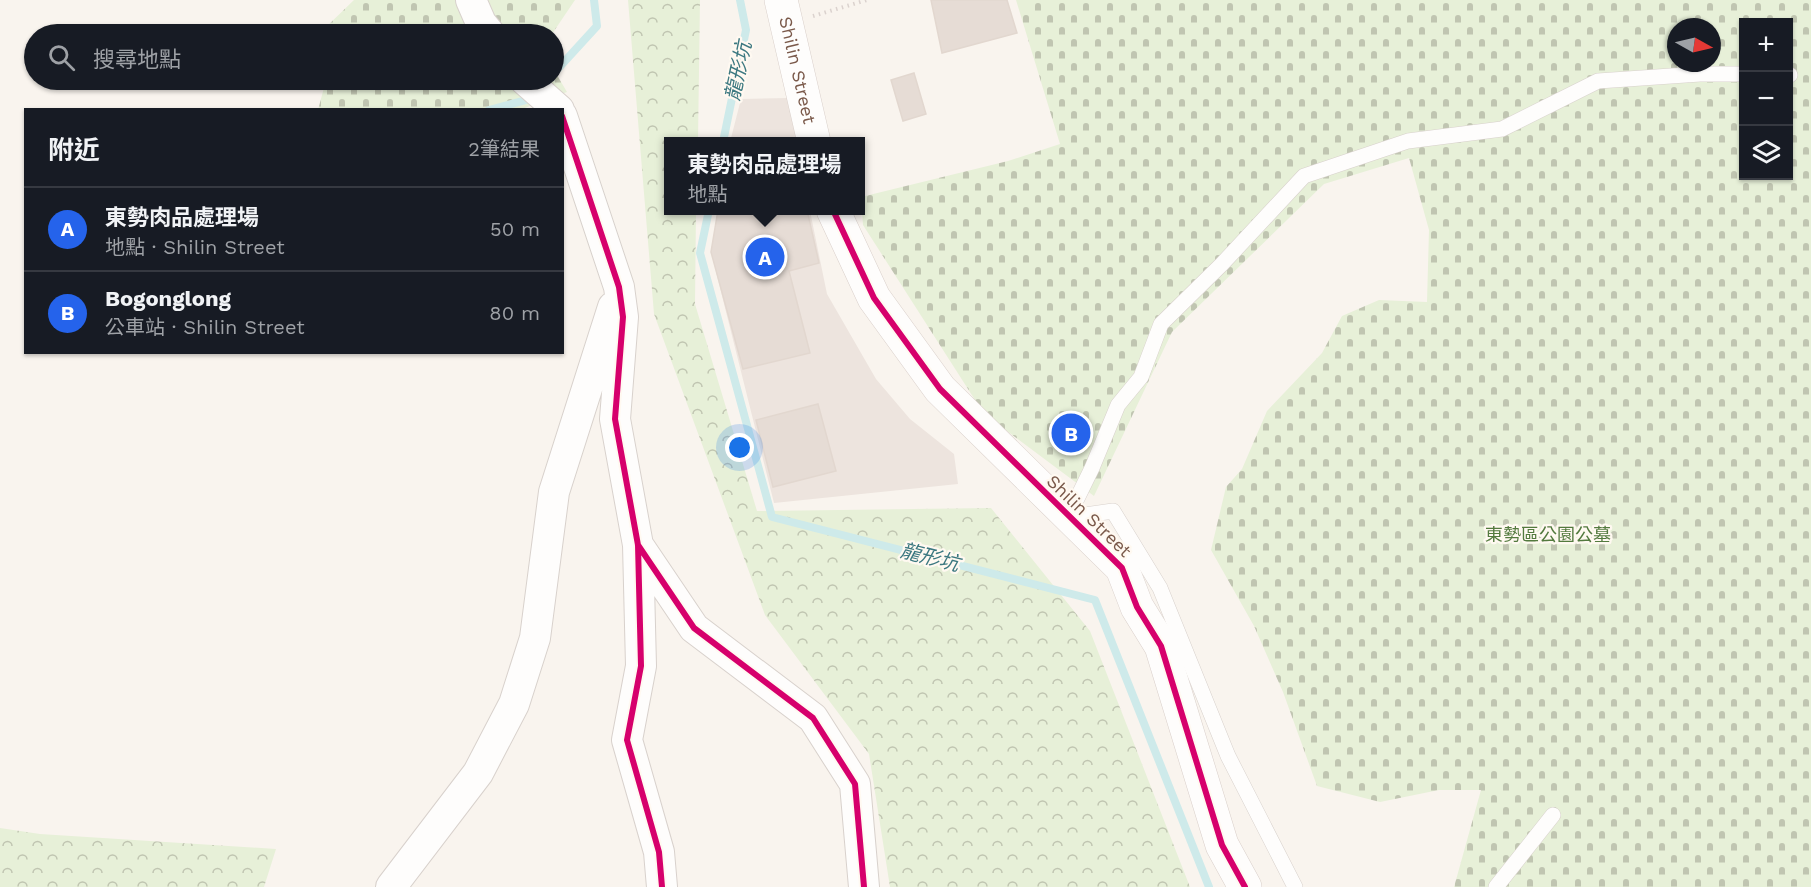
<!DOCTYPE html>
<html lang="zh-TW">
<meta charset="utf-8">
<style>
:root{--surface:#171b24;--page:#242831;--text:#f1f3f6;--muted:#9ea1a6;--line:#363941;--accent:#2563eb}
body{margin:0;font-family:"Work Sans","Noto Sans TC",sans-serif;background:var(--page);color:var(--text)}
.controls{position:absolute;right:18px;top:18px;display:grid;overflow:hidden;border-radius:0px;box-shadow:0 2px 4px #0004}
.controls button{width:54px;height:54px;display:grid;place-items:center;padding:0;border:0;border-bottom:2px solid var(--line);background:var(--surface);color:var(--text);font:30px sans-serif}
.compass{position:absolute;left:1667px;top:18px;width:54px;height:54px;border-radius:50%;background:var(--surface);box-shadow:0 2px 4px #0004;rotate:98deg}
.you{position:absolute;left:740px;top:448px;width:21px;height:21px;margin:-15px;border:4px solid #fff;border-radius:50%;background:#1a73e8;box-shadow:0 0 0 9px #1a73e833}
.badge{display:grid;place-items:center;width:39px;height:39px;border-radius:50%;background:var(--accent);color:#fff;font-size:20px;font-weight:700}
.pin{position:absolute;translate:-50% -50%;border:3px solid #fff;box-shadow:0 2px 6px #0006}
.popup{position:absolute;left:664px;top:137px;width:201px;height:78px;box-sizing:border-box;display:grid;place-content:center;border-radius:0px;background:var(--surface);filter:drop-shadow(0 2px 4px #0005);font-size:20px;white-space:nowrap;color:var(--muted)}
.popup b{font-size:22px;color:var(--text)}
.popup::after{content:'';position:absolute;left:50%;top:100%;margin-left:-12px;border:12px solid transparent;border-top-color:var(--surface)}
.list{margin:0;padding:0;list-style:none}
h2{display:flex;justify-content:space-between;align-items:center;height:78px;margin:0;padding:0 24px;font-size:26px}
h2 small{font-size:20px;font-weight:400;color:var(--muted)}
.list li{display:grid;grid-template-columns:39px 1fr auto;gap:18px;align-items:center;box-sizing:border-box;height:84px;padding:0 24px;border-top:2px solid var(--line)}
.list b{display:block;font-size:22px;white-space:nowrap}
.list p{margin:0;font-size:20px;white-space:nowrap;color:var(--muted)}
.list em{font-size:20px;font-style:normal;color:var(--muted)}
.icon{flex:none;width:33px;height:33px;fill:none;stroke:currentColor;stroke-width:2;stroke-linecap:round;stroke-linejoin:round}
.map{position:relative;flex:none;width:1811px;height:887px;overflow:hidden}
.search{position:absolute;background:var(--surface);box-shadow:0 2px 4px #0004;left:24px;top:24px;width:540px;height:66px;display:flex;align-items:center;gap:15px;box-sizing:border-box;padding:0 21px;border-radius:33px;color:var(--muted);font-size:22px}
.panel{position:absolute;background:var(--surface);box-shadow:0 2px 4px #0004;left:24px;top:108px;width:540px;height:246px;border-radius:0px}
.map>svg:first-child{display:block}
.industrial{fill:#ede4de}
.forest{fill:url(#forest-crowns)}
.cemetery{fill:url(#cemetery-stones);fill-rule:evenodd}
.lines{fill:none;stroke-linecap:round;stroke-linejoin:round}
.stream{stroke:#ceeaea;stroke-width:8}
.building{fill:#e6dcd5;stroke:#e2d7cf;stroke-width:1.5}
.lane-casing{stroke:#d8d1cc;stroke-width:16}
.street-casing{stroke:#d8d1cc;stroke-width:32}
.secondary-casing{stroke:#d9cfca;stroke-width:34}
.path{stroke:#dbd2ce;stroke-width:4;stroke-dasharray:1.5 4.5;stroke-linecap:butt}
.lane{stroke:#fefdfc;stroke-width:15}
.street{stroke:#fefdfc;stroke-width:30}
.secondary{stroke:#fefdfc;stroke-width:33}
.cycleway-casing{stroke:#fff9f1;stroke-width:10}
.cycleway{stroke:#d6006c;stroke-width:6}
.labels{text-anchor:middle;stroke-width:4.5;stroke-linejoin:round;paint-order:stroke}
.street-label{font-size:18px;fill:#7a594a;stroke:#fff9f1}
.park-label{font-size:18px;fill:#537a3e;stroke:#fff9f1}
.water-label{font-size:20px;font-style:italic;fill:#3c7880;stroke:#fff9f1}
</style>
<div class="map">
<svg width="1811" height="887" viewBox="0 0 1811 887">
<defs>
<pattern id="forest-crowns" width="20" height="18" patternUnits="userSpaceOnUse" patternTransform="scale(1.5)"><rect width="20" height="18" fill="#e7f0d8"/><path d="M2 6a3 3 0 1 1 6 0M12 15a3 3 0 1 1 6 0" fill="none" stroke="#c0c5b1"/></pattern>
<pattern id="cemetery-stones" width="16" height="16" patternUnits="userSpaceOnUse" patternTransform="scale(1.5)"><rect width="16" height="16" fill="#e7f0d8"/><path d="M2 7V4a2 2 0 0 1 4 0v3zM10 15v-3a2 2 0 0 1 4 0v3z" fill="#c0c5b1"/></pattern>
</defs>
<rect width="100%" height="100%" fill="#f9f4ee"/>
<path class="industrial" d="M 788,98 L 797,141 L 730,142 L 741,99 Z
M 718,211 L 810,211 L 827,294 L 876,379 L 910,419 L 954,454 L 958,484 L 774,503 L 711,252 Z"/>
<path class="forest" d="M 628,0 L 700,0 L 698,141 L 669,142 L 669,210 L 696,211 L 695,304 L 757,511 L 991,508 L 1090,631 L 1190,887 L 890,887 L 869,754 L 765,615 L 654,314 Z
M 0,828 L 40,834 L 276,849 L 264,887 L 0,887 Z"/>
<path class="cemetery" d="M 354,0 L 575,0 L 552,34 L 323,34 L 323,30 Z
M 1016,0 L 1811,0 L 1811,887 L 1454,887 L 1481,790 L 1439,790 L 1380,802 L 1317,786 L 1283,692 L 1254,626 L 1211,550 L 1226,487 L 1242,469 L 1267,411 L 1322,353 L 1342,316 L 1379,300 L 1427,302 L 1429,230 L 1409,158 L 1324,184 L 1172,332 L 1094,496 L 984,414 L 863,225 L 861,197 L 1008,161 L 1060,144 ZM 1744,22 L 1788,22 L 1788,176 L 1744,176 ZM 1676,27 L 1712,27 L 1712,63 L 1676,63 Z
M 554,70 L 567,92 L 522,109 L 318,110 L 326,80 L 554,80 Z"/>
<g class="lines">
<path class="stream" d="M 554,73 L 597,26 L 594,0
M 489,110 L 530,99 L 548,80
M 723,142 L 746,30 L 740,0
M 709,210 L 700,253 L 772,517 L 1095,600 L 1209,887"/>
</g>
<path class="building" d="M 931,0 L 1007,0 L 1017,33 L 942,53 Z
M 914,73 L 926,114 L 903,121 L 891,80 Z
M 718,210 L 807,210 L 819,263 L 789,271 L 810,353 L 743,369 L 711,252 Z
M 818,404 L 836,471 L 773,487 L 756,420 Z"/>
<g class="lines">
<g class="lane-casing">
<path id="lane" d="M 1788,75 L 1790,75
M 1068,517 L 1092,468 L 1118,405 L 1141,377 L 1161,324 L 1222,264 L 1304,176 L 1408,141 L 1502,129 L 1598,81 L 1700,74 L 1744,74
M 1071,517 L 1113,511 L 1160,588 L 1228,756 L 1295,887
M 1496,887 L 1553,815"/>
</g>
<g class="street-casing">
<path id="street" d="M 471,0 L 481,23 L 490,34
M 525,80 L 559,110
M 562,116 L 619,287 L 623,317 L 615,419 L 638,545 L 641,666 L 627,740 L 659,852 L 662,887
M 638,545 L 694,628 L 813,718 L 855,784 L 864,887
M 391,887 L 478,773 L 514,704 L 535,638 L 554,492 L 613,307"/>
</g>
<g class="secondary-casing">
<g id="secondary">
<path id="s1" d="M 781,0 L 814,142"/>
<path d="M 833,210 L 874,298 L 940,389 L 1122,568 L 1137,607 L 1161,646 L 1222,845 L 1245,887"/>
</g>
</g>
<path class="path" d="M 813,16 L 867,0"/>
<use href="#lane" class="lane"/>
<use href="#street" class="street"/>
<use href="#secondary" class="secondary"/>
<g class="cycleway-casing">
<path id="cycleway" d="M 562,116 L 619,287 L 623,317 L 615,419 L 638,545 L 641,666 L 627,740 L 659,852 L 662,887
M 833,210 L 874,298 L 940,389 L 1122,568 L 1137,607 L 1161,646 L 1222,845 L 1245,887
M 638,545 L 694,628 L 813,718 L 855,784 L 864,887"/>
</g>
<use href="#cycleway" class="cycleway"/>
</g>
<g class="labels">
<g class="street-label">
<text dy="6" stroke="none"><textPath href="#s1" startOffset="72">Shilin Street</textPath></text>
<text transform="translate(1089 516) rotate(44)" y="6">Shilin Street</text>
</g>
<g class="park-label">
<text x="1548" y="541">東勢區公園公墓</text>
</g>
<g class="water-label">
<text transform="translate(738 71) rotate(-78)" y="7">龍形坑</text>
<text transform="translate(930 557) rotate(14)" y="7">龍形坑</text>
</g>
</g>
</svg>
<div class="controls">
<button>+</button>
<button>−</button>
<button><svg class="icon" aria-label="layers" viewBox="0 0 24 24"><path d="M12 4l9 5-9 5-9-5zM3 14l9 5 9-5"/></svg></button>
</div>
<svg class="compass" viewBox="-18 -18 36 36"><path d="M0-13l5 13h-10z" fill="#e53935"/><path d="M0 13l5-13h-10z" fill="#9ea1a6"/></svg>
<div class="you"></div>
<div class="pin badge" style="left:765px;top:257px">A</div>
<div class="popup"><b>東勢肉品處理場</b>地點</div>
<div class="pin badge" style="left:1071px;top:433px">B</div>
<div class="search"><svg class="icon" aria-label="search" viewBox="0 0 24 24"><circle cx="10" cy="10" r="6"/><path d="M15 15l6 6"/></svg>搜尋地點</div>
<section class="panel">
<h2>附近<small>2筆結果</small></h2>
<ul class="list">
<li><span class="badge">A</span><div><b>東勢肉品處理場</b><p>地點 · Shilin Street</p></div><em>50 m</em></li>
<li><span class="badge">B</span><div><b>Bogonglong</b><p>公車站 · Shilin Street</p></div><em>80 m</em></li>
</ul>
</section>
</div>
